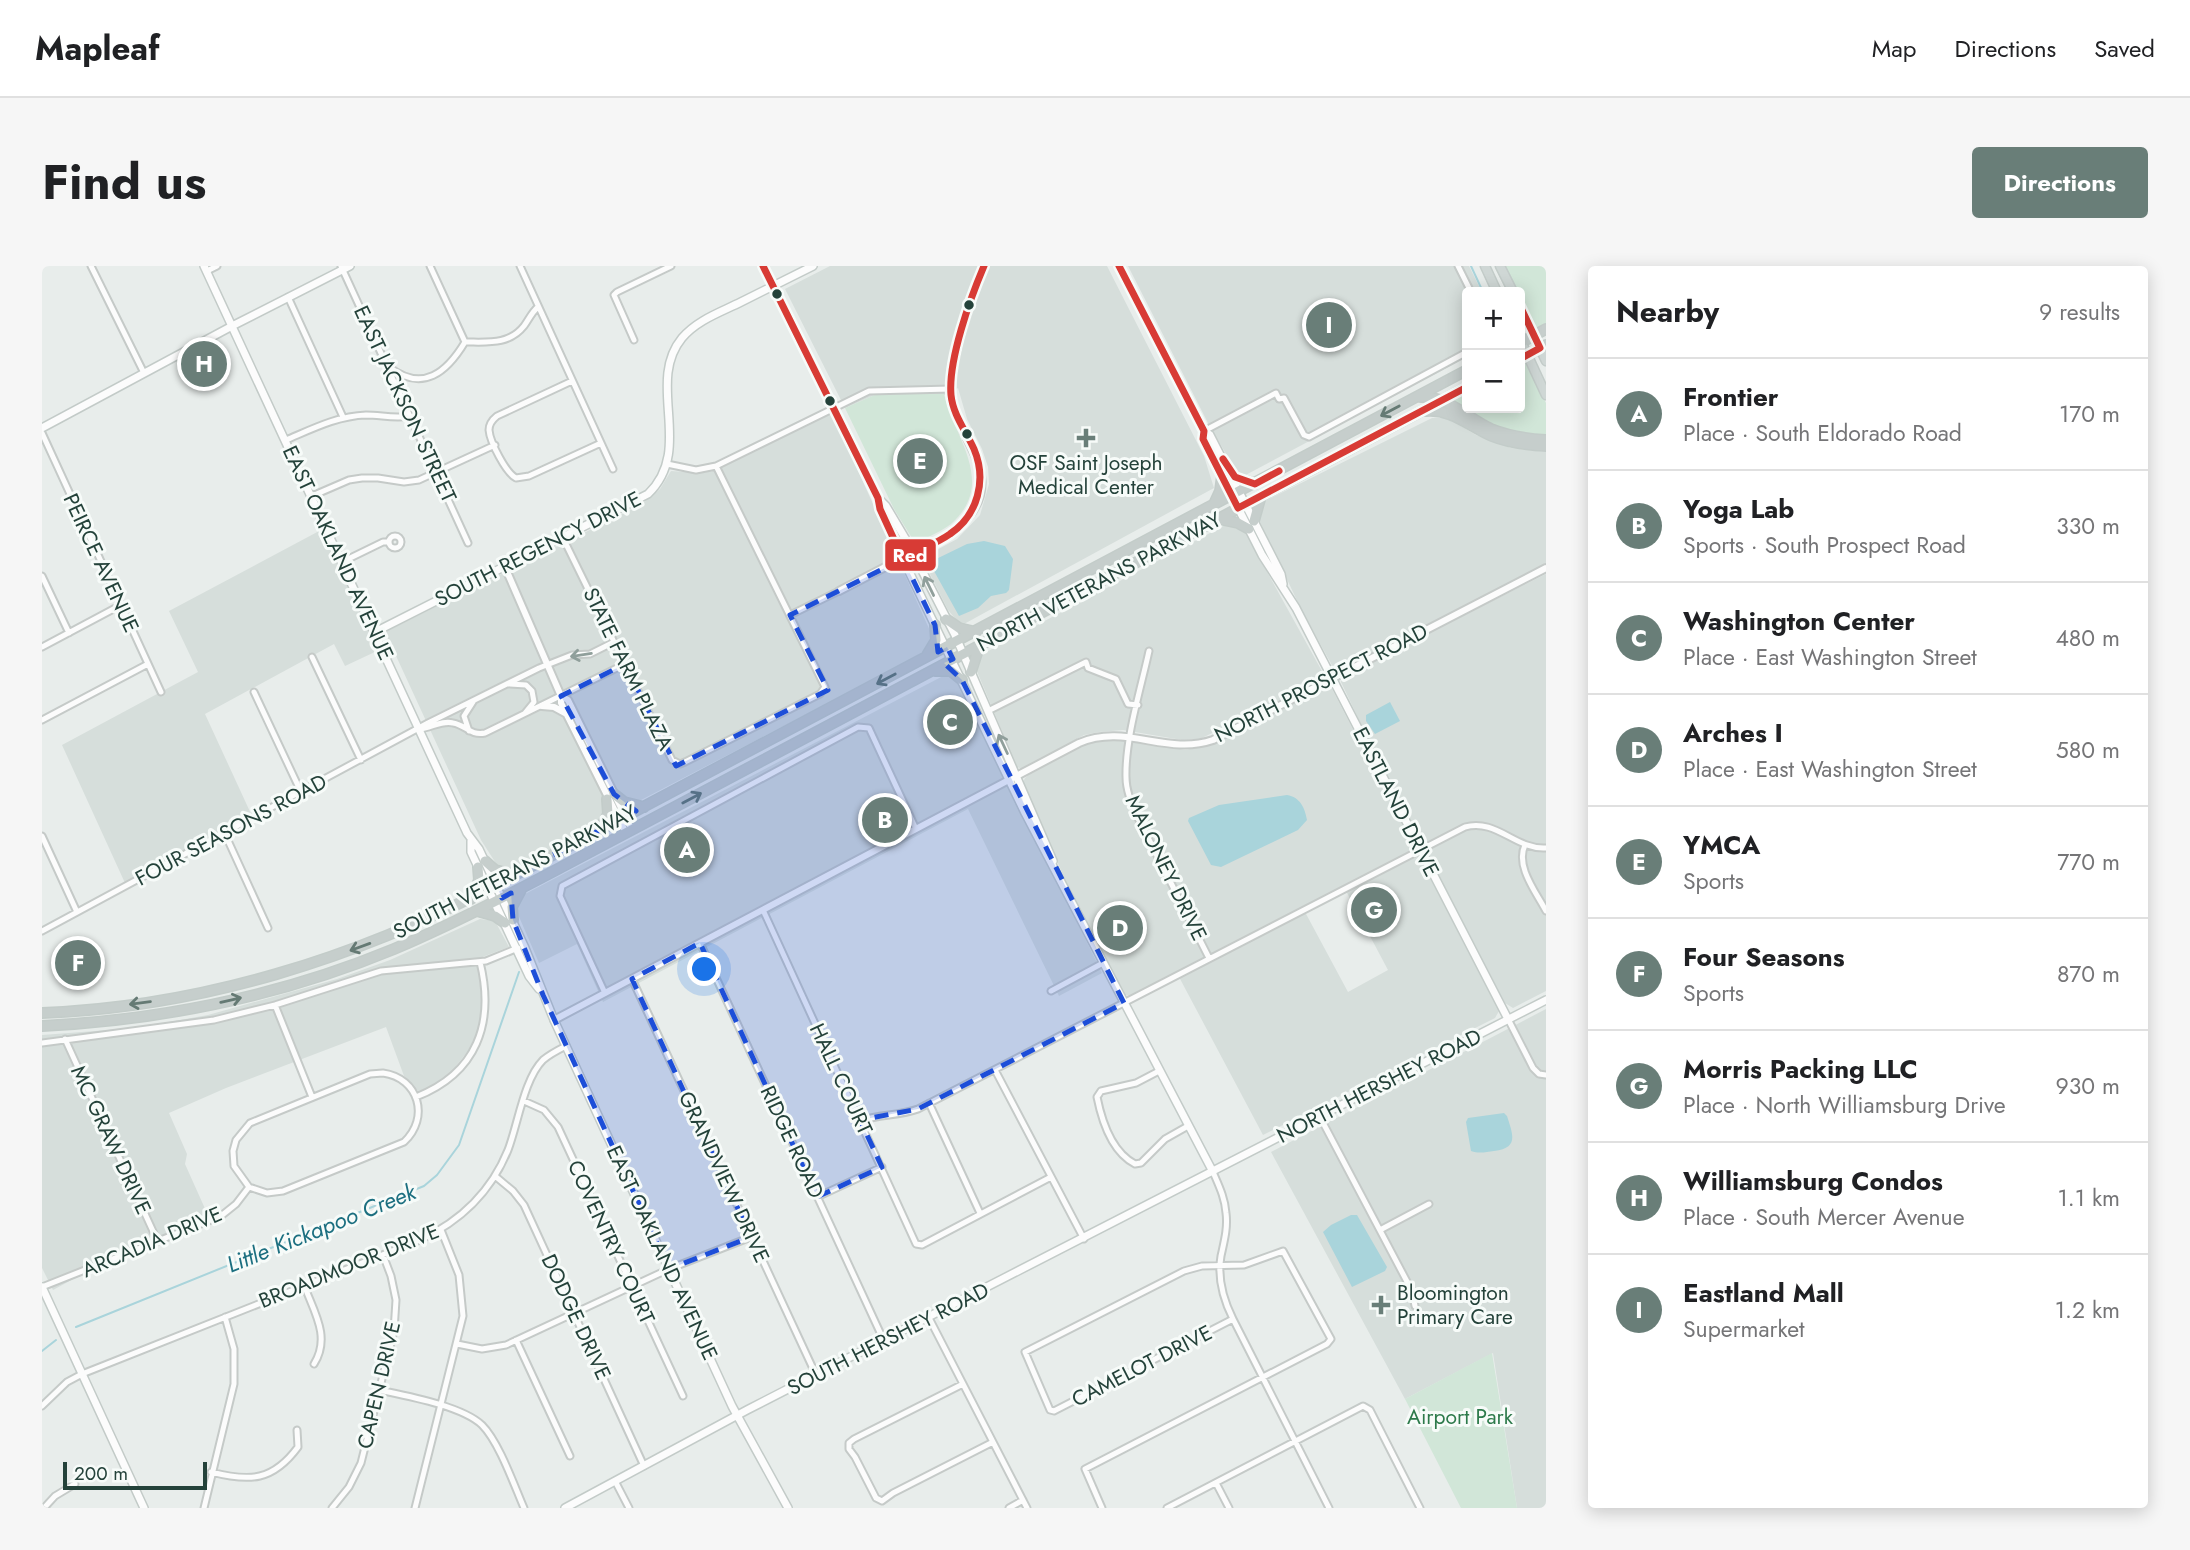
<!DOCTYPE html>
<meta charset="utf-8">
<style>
:root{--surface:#fff;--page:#f6f6f6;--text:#202124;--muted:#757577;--line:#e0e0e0;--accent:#697e78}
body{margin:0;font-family:Jost,sans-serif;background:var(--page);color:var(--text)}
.controls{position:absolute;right:21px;top:21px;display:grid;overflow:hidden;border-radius:7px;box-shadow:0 4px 18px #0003}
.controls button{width:63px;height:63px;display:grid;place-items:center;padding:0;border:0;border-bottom:2px solid var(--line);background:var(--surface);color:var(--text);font:35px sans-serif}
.scale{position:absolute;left:21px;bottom:18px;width:144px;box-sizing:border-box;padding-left:7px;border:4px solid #24423a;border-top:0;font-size:19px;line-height:24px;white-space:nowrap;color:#24423a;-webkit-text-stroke:5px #f7fbf9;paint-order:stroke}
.you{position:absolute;left:663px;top:704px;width:24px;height:24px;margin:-18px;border:5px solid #fff;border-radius:50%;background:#1a73e8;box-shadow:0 0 0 10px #1a73e833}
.badge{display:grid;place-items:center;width:46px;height:46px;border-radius:50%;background:var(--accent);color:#fff;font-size:23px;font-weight:700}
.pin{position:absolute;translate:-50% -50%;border:4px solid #fff;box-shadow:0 2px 7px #0006}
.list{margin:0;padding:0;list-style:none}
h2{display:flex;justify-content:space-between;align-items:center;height:91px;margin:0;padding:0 28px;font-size:30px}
h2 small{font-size:23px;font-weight:400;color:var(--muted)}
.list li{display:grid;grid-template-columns:46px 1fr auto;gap:21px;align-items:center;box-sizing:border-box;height:112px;padding:0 28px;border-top:2px solid var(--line)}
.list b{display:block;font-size:26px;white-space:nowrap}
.list p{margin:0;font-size:23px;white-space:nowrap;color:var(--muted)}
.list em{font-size:23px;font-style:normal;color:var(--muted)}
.map{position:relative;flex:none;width:1504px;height:1242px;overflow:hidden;border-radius:7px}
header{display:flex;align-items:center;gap:42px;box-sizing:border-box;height:98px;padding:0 35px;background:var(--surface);border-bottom:2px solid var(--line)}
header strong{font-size:33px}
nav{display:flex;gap:38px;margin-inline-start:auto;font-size:24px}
.intro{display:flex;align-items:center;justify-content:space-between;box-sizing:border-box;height:168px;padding:0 42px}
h1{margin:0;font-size:49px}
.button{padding:18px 32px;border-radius:7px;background:var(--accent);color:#fff;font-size:24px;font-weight:700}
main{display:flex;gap:42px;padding:0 42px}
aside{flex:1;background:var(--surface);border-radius:7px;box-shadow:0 4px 18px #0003}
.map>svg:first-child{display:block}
.built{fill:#d6dedb;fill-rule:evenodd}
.green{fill:#d1e6d8}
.water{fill:#a9d4db}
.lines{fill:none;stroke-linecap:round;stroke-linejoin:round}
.stream{stroke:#a9d4db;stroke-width:2}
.minor-casing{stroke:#c5cac8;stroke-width:9}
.tertiary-casing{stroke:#c5cac8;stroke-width:10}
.secondary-casing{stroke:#c3cbc8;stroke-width:10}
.primary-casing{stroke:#c3ccc9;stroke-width:11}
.trunk-casing{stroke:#c3ccc9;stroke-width:12}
.minor{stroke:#fcfcfc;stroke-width:5}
.tertiary{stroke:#fcfcfc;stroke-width:6}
.secondary{stroke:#fcfcfc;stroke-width:7}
.primary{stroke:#cfd7d5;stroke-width:8}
.trunk{stroke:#c6cecc;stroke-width:9}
.bus-1-casing{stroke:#f7fbf9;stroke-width:12}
.bus-1{stroke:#d83b35;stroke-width:7}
.oneway{stroke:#657a74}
.oneway2{stroke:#909f9b}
.marked{fill:#1d4ed8;fill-opacity:0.2;stroke:#1d4ed8;stroke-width:5;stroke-dasharray:14 9;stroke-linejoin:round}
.bus-dot{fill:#24423a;stroke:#f7fbf9;stroke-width:2.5}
.poi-dot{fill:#697e78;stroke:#f7fbf9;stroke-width:2.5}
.labels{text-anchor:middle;stroke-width:6;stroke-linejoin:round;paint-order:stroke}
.street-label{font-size:21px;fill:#24423a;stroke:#f7fbf9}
.poi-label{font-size:21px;fill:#24423a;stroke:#f7fbf9}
.park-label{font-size:21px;fill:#2d7a4b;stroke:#f7fbf9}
.water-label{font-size:23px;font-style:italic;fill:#1c6f80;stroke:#f7fbf9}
.line-badge{stroke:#f7fbf9;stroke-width:2.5}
.badge-label{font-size:19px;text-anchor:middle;font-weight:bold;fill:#fff}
</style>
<header>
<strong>Mapleaf</strong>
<nav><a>Map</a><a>Directions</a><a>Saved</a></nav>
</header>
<div class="intro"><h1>Find us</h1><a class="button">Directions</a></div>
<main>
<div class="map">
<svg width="1504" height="1242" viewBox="0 0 1504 1242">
<rect width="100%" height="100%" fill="#e8edeb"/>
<path class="built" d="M 788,0 L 1065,0 L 1162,190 L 1172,222 L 922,358 L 916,356 L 906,344 L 880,292 L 915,273 L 938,249 L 947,218 L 946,201 L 940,183 L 925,153 L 916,122 L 905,129 L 835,128 L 803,142 L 743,23 Z
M 1086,0 L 1427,0 L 1440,26 L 1425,26 L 1425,91 L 1198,212 L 1166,157 Z
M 788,148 L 791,149 L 889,367 L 886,382 L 867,395 L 599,534 L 539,569 L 471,602 L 463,603 L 455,599 L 439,574 L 343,366 L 600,238 L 618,223 L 629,205 L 658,207 L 672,205 Z
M 1404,151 L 1434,169 L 1469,182 L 1504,186 L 1504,298 L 1298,404 L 1292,403 L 1259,343 L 1218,256 L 1216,248 L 1219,237 L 1390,152 Z
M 1183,259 L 1196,260 L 1203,266 L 1281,407 L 1280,413 L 1158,473 L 1140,474 L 1081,464 L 1057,466 L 1042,469 L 980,503 L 975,501 L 934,403 L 937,390 Z
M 279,264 L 335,385 L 303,400 L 292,378 L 163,448 L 210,550 L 83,617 L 20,479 L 156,406 L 127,345 Z
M 1504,308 L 1504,725 L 1471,742 L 1463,737 L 1326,473 L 1299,416 L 1300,412 L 1329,396 Z
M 903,409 L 912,412 L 917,416 L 1060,707 L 1017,730 L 926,543 L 561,736 L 535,678 L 497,697 L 475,646 L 475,639 L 483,628 Z
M 1284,421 L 1290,423 L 1457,745 L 1453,752 L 1221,869 L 1137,711 L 1206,676 L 1204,670 L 1088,730 L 1083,729 L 1024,616 L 981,516 L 983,512 L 989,507 L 1040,480 L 1057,474 L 1082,473 L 1143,484 L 1169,479 ZM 1304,625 L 1346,704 L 1306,726 L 1263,646 Z
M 438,653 L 453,655 L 467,681 L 435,693 L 440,718 L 441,742 L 438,761 L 429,781 L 408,808 L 390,821 L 376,825 L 362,810 L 344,761 L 184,822 L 127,847 L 145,888 L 143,898 L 169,956 L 35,1011 L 11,1024 L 0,1002 L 0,769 L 93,762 L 166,749 L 295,713 L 348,694 Z
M 1504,743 L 1504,1242 L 1475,1242 L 1451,1087 L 1363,1133 L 1229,886 Z"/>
<path class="green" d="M 1462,0 L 1504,0 L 1504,58 L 1494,62 L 1478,32 L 1478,26 L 1475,26 Z
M 1483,97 L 1504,137 L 1504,171 C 1463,168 1444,156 1409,136 L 1425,126 L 1425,142 L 1478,142 L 1478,99 Z
M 835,128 L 902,128 C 913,173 955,217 909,258 C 900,265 886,271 876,276 L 873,277 L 852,243 L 803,142 Z
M 1450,1087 L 1475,1242 L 1419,1242 L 1363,1133 Z"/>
<path class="water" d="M 942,275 L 963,280 L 971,293 L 967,324 L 964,327 L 949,330 L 936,342 L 917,350 L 892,305 L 890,295 L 925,278 Z
M 1348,436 L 1358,455 L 1333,468 L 1324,455 L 1324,449 Z
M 1245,529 C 1258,531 1263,542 1265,554 L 1256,564 L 1179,601 L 1169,599 L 1146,555 L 1147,552 L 1177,539 Z
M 1462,847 L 1465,850 C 1471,869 1477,882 1452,885 C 1444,886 1437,888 1429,885 L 1424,856 L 1426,852 Z
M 1309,949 L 1315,949 L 1345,1001 L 1343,1005 L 1310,1021 L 1281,966 L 1289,959 Z"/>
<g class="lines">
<path class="stream" d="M 1429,0 L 1441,26
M 34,1061 L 382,920 L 395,909 L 417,879 L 477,706
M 0,1085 L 14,1074"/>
<g class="minor-casing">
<path id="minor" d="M 49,0 L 102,107
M 299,0 L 426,277
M 388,0 L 423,76
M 478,0 L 571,203
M 1416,0 L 1429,26
M 165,5 L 175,0
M 246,31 L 301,151
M 592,74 L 572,29 L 575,26 L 629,0
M 423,76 C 446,76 467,79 482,60 C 487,53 490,46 496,41
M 347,101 C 381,127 405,106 423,76
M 530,115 L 455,150 C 450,154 447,158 447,164 C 448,176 464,207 474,212 L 487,210 L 559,177
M 1162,165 L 1234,127 L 1237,133 L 1242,132 L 1262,169 L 1267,171 L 1425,86
M 0,167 L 119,426
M 244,174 C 270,163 295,150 324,149 C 339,149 353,153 368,150
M 625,198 L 654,204 L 674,200 L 827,125 L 909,123
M 270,230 L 307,214 L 320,212 L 336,212 L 362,216 L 377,214 L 453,179
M347 276a6 6 0 1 1 12 0a6 6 0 1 1-12 0Z
M 521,272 L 630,494 L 638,498 L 643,496 L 778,428 L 783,421 L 674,200
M 300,296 L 341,276 L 346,276
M 0,310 L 27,367
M 748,349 L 797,325
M 0,381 L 79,339
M 1107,385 C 1099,422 1083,473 1084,511 C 1084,524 1089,536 1094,548 L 1167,692
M 270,391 L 319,494
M 468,418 L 484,419 L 490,425 L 492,436 L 483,447
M 212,426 L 259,526
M 946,445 L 1044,396 L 1046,402 L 1074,413 L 1086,438 L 1096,439
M 0,454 L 106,398
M 377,463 C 389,462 400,454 411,457 C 424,459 428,470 443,467 L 583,398
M 427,465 L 422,450 L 431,436
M 183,568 L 226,662
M 0,570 L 35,646
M 1483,579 C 1473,600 1494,626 1504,645
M 721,644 L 874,978 L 880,979 L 1009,911
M 0,665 L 386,457 L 497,402 L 530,389 L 548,388 L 572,376
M 658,677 L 842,1075
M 590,713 L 774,1109
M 1009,725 L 1061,697
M 563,727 L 518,630 L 520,620 L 816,461 L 827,462 L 874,563
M 233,739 L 270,831
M 1466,753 L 1491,802 L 1497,808 L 1504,809
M 23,773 L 115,974
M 0,777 L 172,754 L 233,739 L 339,705 L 444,695 L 476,682
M 953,804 L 1042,973
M 1117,805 L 1094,817 L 1059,825 L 1055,831 C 1060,856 1070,886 1093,898 L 1099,897 L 1123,873 L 1146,860
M 341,807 C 377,812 388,852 362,876 L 241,925 L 225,927 L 207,921 L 192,900 L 191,885 L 194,874 L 208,857 L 328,808 Z
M 374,831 C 435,807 453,757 438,696
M 482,835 L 502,844 L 516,861 L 641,1130
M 887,837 L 938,947
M 1278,851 L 1370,1025 L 1373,1040
M 818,855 C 837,848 857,850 876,843 L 1423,561 C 1454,552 1474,584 1504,582
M 1171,906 C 1177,920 1183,932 1184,947 C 1186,962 1182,976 1179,990 C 1175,1013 1181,1033 1191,1053 L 1287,1242
M 453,910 L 471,925 L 482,939 L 602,1200
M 775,931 L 840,901
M 1338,964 L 1387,938
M 262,1019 C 272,1046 289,1071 272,1098
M 0,1021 L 179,950 L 194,938 L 207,921
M 887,1052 L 985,1242
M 474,1074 L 528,1190
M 415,1078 L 440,1083 L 464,1079 L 627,1003 L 709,971
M 921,1118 L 812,1173 L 807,1177 L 807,1183 L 813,1191 L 834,1232 L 840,1235 L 851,1227 L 951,1176
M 337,1124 C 365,1130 420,1140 440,1159 C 457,1176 472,1219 482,1242
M 0,1140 L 25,1116 L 40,1108 L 378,974 C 419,955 449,926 466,884 C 476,858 482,813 501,794 C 508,788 516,784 524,780
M 169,1206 C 208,1216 231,1215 256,1181 L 255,1164
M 573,1215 L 587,1242
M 1174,1217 L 1187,1242
M 2,1242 L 13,1230 L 33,1218
M 162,1242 L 192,1118 L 192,1083 L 183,1051
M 290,1242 L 307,1221 L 319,1197 L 352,1065 L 354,1034 L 349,1010 L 341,989
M 373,1242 L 421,1050 L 417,1009 L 399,964
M 967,1242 L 981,1234
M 1060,1242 L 1043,1203 L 1285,1078 L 1289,1073 L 1241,985 L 1202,999 L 1160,1000 L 1142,1005 L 983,1086 L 1008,1144 L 1012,1145 L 1191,1053
M 1125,1242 L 1321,1140 L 1328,1144 L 1378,1242"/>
</g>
<g class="tertiary-casing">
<path id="tertiary" d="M 463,301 L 519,430 L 519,437 L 584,567
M 797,325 C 822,312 847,299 872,286 C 888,278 906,272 918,260 C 971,210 910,172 909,123 C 908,98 931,23 942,0
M 519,430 L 526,434 L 590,564
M 500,440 L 512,441 L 523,447
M 512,754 L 1037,477 C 1084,457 1124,490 1171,474 L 1504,302"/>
</g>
<g class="secondary-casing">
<path id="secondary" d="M 162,0 L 425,567 L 437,583 L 483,682 L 512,754 L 690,1140 L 746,1242
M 721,0 L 836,232 L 838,243 L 861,293 L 983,547 L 1171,906
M 1077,0 L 1162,165 L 1168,169 L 1239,308 L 1241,318
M 0,162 L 192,59 L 308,0
M 1162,165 L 1161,173 L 1220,289 L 1254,342 L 1466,753
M 836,232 L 844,240 L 866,277 L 913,369 L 1011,595
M 333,366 L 606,228 C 653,183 603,117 640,72 C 655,54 679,46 699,36 C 723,24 747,12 771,0
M 429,575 L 429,586 L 487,710 L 497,723
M 0,1021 L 102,1242
M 523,1242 L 705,1144 L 1504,734"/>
</g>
<g class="primary-casing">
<path id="primary" d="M 1443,0 L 1455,26
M 1458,0 L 1471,26
M 1478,40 L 1504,95
M 1478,73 L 1504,129"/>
</g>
<g class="trunk-casing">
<path id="trunk" d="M 1478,77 L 1504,63
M 1478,93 L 1504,79
M 1379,131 C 1406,130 1425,152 1449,163 C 1467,170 1485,173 1504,174
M 1384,145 C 1411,143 1426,160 1450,170 C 1467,177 1485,179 1504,180
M 1186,203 L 1193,211 L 1213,218
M 1172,238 L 1178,225 L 1180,210
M 1177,253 L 1196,257 L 1207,263
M 1212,255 L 1219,230
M 904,353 L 917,362 L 934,366
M 885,389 L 894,374 L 893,359
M 893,405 L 909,405 L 920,414
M 929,406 L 938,378
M 572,528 L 582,536 L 602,541
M 558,563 L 566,548 L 565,533
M 443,595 L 453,604 L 473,609
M 429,633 L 437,614 L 436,601
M 435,645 L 453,650 L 463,657
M 471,654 L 470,641 L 479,624
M 0,747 C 159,741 314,692 454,619 L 1425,104
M 0,760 C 120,754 241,729 352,683 C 413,657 471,627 529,596 L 1425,121"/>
</g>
<use href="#minor" class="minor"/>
<use href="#tertiary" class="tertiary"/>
<use href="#secondary" class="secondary"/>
<use href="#primary" class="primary"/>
<use href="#trunk" class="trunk"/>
<g class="bus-1-casing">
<path id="bus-1" d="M 721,0 L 836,232 L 838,243 L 861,293 C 876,284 894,278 908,268 C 936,249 945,214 932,183 C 924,165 911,149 909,129 C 906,94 928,33 942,0
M 1077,0 L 1162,165 L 1161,173 L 1196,242 L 1425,121
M 1478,40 L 1498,82 L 1478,93
M 1181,193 L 1193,211 L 1213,218 L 1237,205"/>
</g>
<use href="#bus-1" class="bus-1"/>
</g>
<defs><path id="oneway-shaft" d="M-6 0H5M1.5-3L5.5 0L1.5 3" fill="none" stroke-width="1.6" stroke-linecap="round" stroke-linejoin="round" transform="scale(1.75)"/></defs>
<g class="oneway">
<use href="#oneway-shaft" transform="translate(1348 145) rotate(152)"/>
<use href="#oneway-shaft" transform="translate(844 413) rotate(152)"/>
<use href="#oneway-shaft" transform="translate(650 532) rotate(-28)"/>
<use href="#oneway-shaft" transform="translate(318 681) rotate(160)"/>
<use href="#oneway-shaft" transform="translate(189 734) rotate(-13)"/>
<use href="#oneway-shaft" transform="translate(98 737) rotate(173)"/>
</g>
<g class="oneway2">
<use href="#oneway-shaft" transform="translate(887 320) rotate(-116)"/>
<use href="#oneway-shaft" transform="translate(539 389) rotate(171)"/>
<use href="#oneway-shaft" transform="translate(961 478) rotate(-115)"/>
</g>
<path class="marked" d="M 861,293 L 893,359 L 896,386 L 905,381 L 911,393 L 902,397 L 920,414 L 1082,737 L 876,843 L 818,854 L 840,901 L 775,931 L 658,677 L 590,713 L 709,971 L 627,1003 L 501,729 L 471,654 L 469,627 L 460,632 L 454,619 L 594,545 L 572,528 L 519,430 L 583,398 L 634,500 L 786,424 L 748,349 Z"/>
<g class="bus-dot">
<circle cx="735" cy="28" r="6"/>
<circle cx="927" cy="39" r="6"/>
<circle cx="788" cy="135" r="6"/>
<circle cx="925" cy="168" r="6"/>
</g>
<g class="poi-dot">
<path d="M1040.5 161.5h7v7h7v7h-7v7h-7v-7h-7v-7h7z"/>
<path d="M1335.5 1028.5h7v7h7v7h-7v7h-7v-7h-7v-7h7z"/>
</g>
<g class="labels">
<g class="street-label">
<text transform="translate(363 138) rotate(65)" y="7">EAST JACKSON STREET</text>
<text transform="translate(496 283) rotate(-27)" y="7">SOUTH REGENCY DRIVE</text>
<text transform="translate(296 287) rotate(65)" y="7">EAST OAKLAND AVENUE</text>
<text transform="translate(59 297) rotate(65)" y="7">PEIRCE AVENUE</text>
<text transform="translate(1057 316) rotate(-28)" y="7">NORTH VETERANS PARKWAY</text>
<text transform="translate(586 403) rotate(64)" y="7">STATE FARM PLAZA</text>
<text transform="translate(1279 417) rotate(-27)" y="7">NORTH PROSPECT ROAD</text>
<text transform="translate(1354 536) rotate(63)" y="7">EASTLAND DRIVE</text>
<text transform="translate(189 564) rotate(-28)" y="7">FOUR SEASONS ROAD</text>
<text transform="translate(1124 602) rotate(64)" y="7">MALONEY DRIVE</text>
<text transform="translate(473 606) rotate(-27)" y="7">SOUTH VETERANS PARKWAY</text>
<text transform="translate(799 813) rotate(65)" y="7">HALL COURT</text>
<text transform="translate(1337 820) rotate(-27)" y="7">NORTH HERSHEY ROAD</text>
<text transform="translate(69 874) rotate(65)" y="7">MC GRAW DRIVE</text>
<text transform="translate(750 876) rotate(65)" y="7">RIDGE ROAD</text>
<text transform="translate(682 911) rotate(65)" y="7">GRANDVIEW DRIVE</text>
<text transform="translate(110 976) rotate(-23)" y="7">ARCADIA DRIVE</text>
<text transform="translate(569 976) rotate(65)" y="7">COVENTRY COURT</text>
<text transform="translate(620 987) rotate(65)" y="7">EAST OAKLAND AVENUE</text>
<text transform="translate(307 1000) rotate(-22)" y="7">BROADMOOR DRIVE</text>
<text transform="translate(534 1051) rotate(65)" y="7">DODGE DRIVE</text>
<text transform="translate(846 1073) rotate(-27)" y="7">SOUTH HERSHEY ROAD</text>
<text transform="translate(1100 1100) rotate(-27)" y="7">CAMELOT DRIVE</text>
<text transform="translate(337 1119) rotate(-77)" y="7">CAPEN DRIVE</text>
</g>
<g class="poi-label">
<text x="1044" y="204">OSF Saint Joseph<tspan x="1044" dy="24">Medical Center</tspan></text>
<text x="1355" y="1034" text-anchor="start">Bloomington<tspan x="1355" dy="24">Primary Care</tspan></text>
</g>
<g class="park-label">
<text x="1418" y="1158">Airport Park</text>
</g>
<g class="water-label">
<text transform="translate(279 962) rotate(-22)" y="8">Little Kickapoo Creek</text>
</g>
</g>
<rect class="line-badge" x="842" y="272" width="53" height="34" rx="7" fill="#d83b35"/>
<g class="badge-label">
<text x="868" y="296">Red</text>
</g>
</svg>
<div class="controls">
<button>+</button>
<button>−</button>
</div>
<div class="scale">200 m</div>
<div class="you"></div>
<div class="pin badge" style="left:645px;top:584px">A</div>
<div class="pin badge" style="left:843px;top:554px">B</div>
<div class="pin badge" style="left:908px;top:456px">C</div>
<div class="pin badge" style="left:1078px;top:662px">D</div>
<div class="pin badge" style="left:878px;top:195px">E</div>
<div class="pin badge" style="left:36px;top:697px">F</div>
<div class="pin badge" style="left:1332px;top:644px">G</div>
<div class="pin badge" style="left:162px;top:98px">H</div>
<div class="pin badge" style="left:1287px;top:59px">I</div>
</div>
<aside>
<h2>Nearby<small>9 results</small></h2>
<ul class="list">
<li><span class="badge">A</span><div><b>Frontier</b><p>Place · South Eldorado Road</p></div><em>170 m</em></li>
<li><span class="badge">B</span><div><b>Yoga Lab</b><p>Sports · South Prospect Road</p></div><em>330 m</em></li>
<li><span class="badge">C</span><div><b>Washington Center</b><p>Place · East Washington Street</p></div><em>480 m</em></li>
<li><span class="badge">D</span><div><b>Arches I</b><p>Place · East Washington Street</p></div><em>580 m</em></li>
<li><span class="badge">E</span><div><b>YMCA</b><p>Sports</p></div><em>770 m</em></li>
<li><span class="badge">F</span><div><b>Four Seasons</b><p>Sports</p></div><em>870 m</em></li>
<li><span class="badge">G</span><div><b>Morris Packing LLC</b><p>Place · North Williamsburg Drive</p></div><em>930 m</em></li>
<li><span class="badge">H</span><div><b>Williamsburg Condos</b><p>Place · South Mercer Avenue</p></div><em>1.1 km</em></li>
<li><span class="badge">I</span><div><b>Eastland Mall</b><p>Supermarket</p></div><em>1.2 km</em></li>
</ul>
</aside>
</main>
